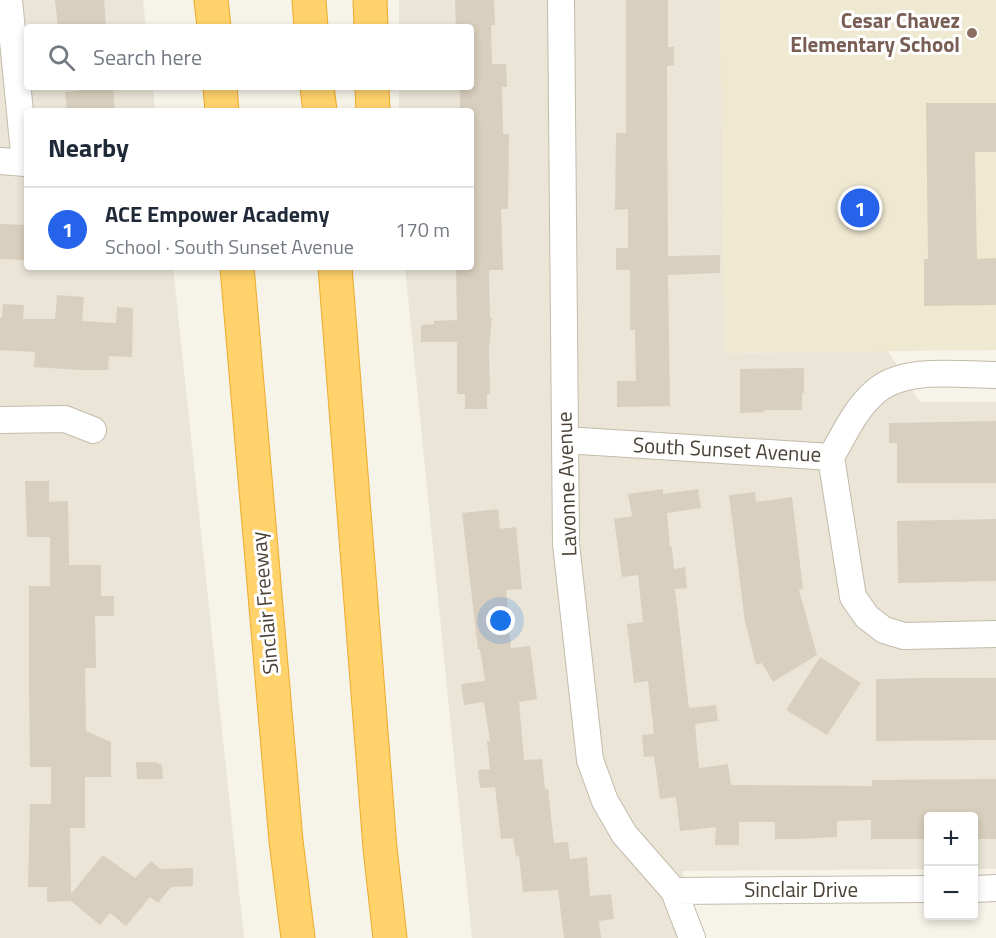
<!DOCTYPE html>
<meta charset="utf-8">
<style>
:root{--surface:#fff;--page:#f2f2f3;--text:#1f2937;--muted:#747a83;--line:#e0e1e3;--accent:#2563eb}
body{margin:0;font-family:"Titillium Web",sans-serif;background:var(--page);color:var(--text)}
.controls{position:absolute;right:18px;bottom:18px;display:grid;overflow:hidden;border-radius:6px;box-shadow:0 3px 9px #0003}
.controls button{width:54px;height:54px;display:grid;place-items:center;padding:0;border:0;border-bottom:2px solid var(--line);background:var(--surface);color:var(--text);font:30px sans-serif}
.you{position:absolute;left:501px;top:621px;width:21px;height:21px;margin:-15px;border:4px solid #fff;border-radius:50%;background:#1a73e8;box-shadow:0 0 0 9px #1a73e833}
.badge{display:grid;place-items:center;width:39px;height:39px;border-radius:50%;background:var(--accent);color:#fff;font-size:20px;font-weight:700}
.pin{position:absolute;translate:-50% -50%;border:3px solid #fff;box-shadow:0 2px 6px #0006}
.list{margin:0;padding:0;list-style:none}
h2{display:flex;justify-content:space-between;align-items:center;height:78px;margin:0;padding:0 24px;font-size:26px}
h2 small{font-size:20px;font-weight:400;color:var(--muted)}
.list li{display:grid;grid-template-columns:39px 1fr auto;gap:18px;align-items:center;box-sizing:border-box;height:84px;padding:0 24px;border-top:2px solid var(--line)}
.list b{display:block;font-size:22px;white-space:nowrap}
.list p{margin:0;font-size:20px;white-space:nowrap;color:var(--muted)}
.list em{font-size:20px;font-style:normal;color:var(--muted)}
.icon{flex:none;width:33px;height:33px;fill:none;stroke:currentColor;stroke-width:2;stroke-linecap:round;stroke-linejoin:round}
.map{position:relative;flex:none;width:996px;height:938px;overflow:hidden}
.search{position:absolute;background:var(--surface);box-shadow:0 3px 9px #0003;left:24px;top:24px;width:450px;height:66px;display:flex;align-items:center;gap:15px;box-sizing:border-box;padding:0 21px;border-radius:6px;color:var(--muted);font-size:22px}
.panel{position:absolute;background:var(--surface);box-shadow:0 3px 9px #0003;left:24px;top:108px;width:450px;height:162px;border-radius:6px}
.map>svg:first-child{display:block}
.residential{fill:#eae5d7}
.education{fill:#f0e9d2}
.building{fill:#d9cfbe}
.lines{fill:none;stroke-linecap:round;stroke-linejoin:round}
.minor-casing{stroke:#c3bbab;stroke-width:28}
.motorway-casing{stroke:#ecab2e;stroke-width:35}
.minor{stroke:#fff;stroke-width:26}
.motorway{stroke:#ffd26b;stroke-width:33}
.education-dot{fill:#8d6e63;stroke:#fff;stroke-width:2}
.labels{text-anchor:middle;stroke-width:6;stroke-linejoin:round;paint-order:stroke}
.education-label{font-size:21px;font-weight:bold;fill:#785e54;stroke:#fff;text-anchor:end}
.street-label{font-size:21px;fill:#4b4337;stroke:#fff}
</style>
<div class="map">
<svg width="996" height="938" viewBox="0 0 996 938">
<rect width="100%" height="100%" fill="#f6f3e9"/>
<path class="residential" d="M 0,0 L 143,0 L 146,27 L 27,27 L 27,87 L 153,87 L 155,111 L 27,111 L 27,267 L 173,267 L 244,938 L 0,938 Z
M 399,0 L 720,0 L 725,353 L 888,351 L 920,402 L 996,402 L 996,869 L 974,869 L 974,816 L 928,816 L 928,869 L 683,871 L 683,938 L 472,938 L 405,267 L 471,267 L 471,111 L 399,111 L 399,87 L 471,87 L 471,27 L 399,27 Z"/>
<path class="education" d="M 720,0 L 996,0 L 996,350 L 725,353 Z"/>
<path class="building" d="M 55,0 L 104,0 L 106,27 L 58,27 Z
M 455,0 L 494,0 L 495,25 L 491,25 L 492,64 L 506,64 L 507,87 L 502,87 L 503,134 L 509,134 L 508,209 L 501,209 L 503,270 L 489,270 L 490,318 L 492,318 L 489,348 L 490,394 L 487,394 L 487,409 L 465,409 L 465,394 L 457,394 L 457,342 L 421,342 L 421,325 L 434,324 L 434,321 L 457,320 L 456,267 L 471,267 L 471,111 L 460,111 L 460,87 L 471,87 L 471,27 L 456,27 Z
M 626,0 L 668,0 L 668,47 L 674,47 L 674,65 L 667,66 L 668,256 L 720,255 L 720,273 L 668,275 L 670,406 L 617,407 L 617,381 L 636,381 L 635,332 L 635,330 L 630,330 L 630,270 L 616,270 L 616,248 L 628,248 L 628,209 L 615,210 L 616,133 L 626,133 Z
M 79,87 L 113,87 L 115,111 L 67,111 L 65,92 L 79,91 Z
M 926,103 L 996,103 L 996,152 L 975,152 L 977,259 L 996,258 L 996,305 L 924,306 L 924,259 L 928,259 Z
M 0,224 L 27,225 L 27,260 L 0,259 Z
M 57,295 L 84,297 L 82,321 L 116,323 L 117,307 L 133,308 L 132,357 L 109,356 L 108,370 L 79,370 L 34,367 L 35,352 L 0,350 L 0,317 L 2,318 L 3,304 L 24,305 L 23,319 L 55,319 Z
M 801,368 L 804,369 L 804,393 L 802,393 L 802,410 L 764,410 L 764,412 L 740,413 L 740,369 Z
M 996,421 L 996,483 L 897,483 L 897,443 L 889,443 L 889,423 Z
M 25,481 L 49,481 L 49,502 L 68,501 L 69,565 L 101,565 L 101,596 L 114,596 L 114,616 L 95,616 L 96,668 L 85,668 L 86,731 L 111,742 L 111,777 L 85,777 L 85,828 L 70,828 L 71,894 L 103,855 L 135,878 L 151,861 L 160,869 L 193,868 L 193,886 L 171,887 L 158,903 L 150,897 L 126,926 L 110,913 L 100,925 L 71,901 L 47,902 L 47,887 L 28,887 L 30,804 L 51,804 L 51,767 L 30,767 L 29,682 L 29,586 L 50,586 L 50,537 L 27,537 Z
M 663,489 L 663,494 L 698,489 L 701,508 L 667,513 L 670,547 L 672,547 L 674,569 L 685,567 L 687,588 L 675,589 L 689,708 L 716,705 L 718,721 L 695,724 L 699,768 L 728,764 L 731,785 L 872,786 L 872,780 L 996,779 L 996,839 L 974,839 L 974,816 L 925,816 L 925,839 L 871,839 L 871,820 L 837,821 L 837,837 L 799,839 L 775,839 L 775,822 L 739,822 L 739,845 L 715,845 L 716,827 L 680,831 L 676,797 L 660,799 L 654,756 L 644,757 L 642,735 L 654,734 L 648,681 L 634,683 L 627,624 L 643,622 L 638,575 L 622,577 L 614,519 L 632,516 L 628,494 Z
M 755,492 L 756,502 L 792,497 L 803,589 L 799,590 L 817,655 L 773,682 L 762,663 L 756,665 L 745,622 L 729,495 Z
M 498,509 L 500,529 L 516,527 L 522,589 L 506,590 L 511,648 L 530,646 L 537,699 L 519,702 L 524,760 L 542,759 L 545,789 L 548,789 L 554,843 L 568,842 L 570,859 L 587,857 L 590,896 L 611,894 L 614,919 L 599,921 L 601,938 L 564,938 L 558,890 L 523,892 L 519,856 L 516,857 L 513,838 L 501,839 L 495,787 L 480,788 L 478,770 L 490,769 L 487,741 L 490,741 L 484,702 L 464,705 L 461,684 L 485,681 L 480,649 L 478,649 L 462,513 Z
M 996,519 L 996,581 L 898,583 L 897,521 Z
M 820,657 L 861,683 L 827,735 L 786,710 Z
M 924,678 L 996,678 L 996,740 L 876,741 L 876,679 Z
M 136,762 L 155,762 L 162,765 L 163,779 L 137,779 Z"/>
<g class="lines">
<g class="minor-casing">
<path id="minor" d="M 561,0 L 566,544 L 590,760 L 605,801 L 624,834 L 674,891 L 692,938
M 0,161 L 25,163 L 9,0
M 0,420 L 65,419 L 93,430
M 565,440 L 831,457
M 831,457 L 853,597 L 867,617 L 884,630 L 904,636 L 996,634
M 831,457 C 844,435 855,409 875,392 C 904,366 959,375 996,375
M 974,889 L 996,888
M 674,891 L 928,889"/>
</g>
<g class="motorway-casing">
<path id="motorway" d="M 211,0 L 214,27
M 309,0 L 311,27
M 370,0 L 371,27
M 220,87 L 222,111
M 317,87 L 320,111
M 372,87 L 373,111
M 237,267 L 286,841 L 298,938
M 335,267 L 380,848 L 390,938"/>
</g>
<use href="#minor" class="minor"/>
<use href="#motorway" class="motorway"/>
</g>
<circle class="education-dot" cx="972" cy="33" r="6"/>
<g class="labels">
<g class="education-label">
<text x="960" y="28">Cesar Chavez<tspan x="960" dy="24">Elementary School</tspan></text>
</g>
<g class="street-label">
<text transform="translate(727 450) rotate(3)" y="7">South Sunset Avenue</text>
<text transform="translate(567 484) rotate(-92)" y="7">Lavonne Avenue</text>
<text transform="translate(265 603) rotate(-95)" y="7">Sinclair Freeway</text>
<text x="801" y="897">Sinclair Drive</text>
</g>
</g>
</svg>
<div class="controls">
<button>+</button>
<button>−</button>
</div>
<div class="you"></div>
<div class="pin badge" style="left:860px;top:208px">1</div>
<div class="search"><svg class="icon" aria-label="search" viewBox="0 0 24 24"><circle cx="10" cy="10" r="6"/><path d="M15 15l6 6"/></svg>Search here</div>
<section class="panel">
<h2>Nearby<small></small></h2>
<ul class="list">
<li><span class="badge">1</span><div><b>ACE Empower Academy</b><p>School · South Sunset Avenue</p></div><em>170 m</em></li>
</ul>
</section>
</div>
